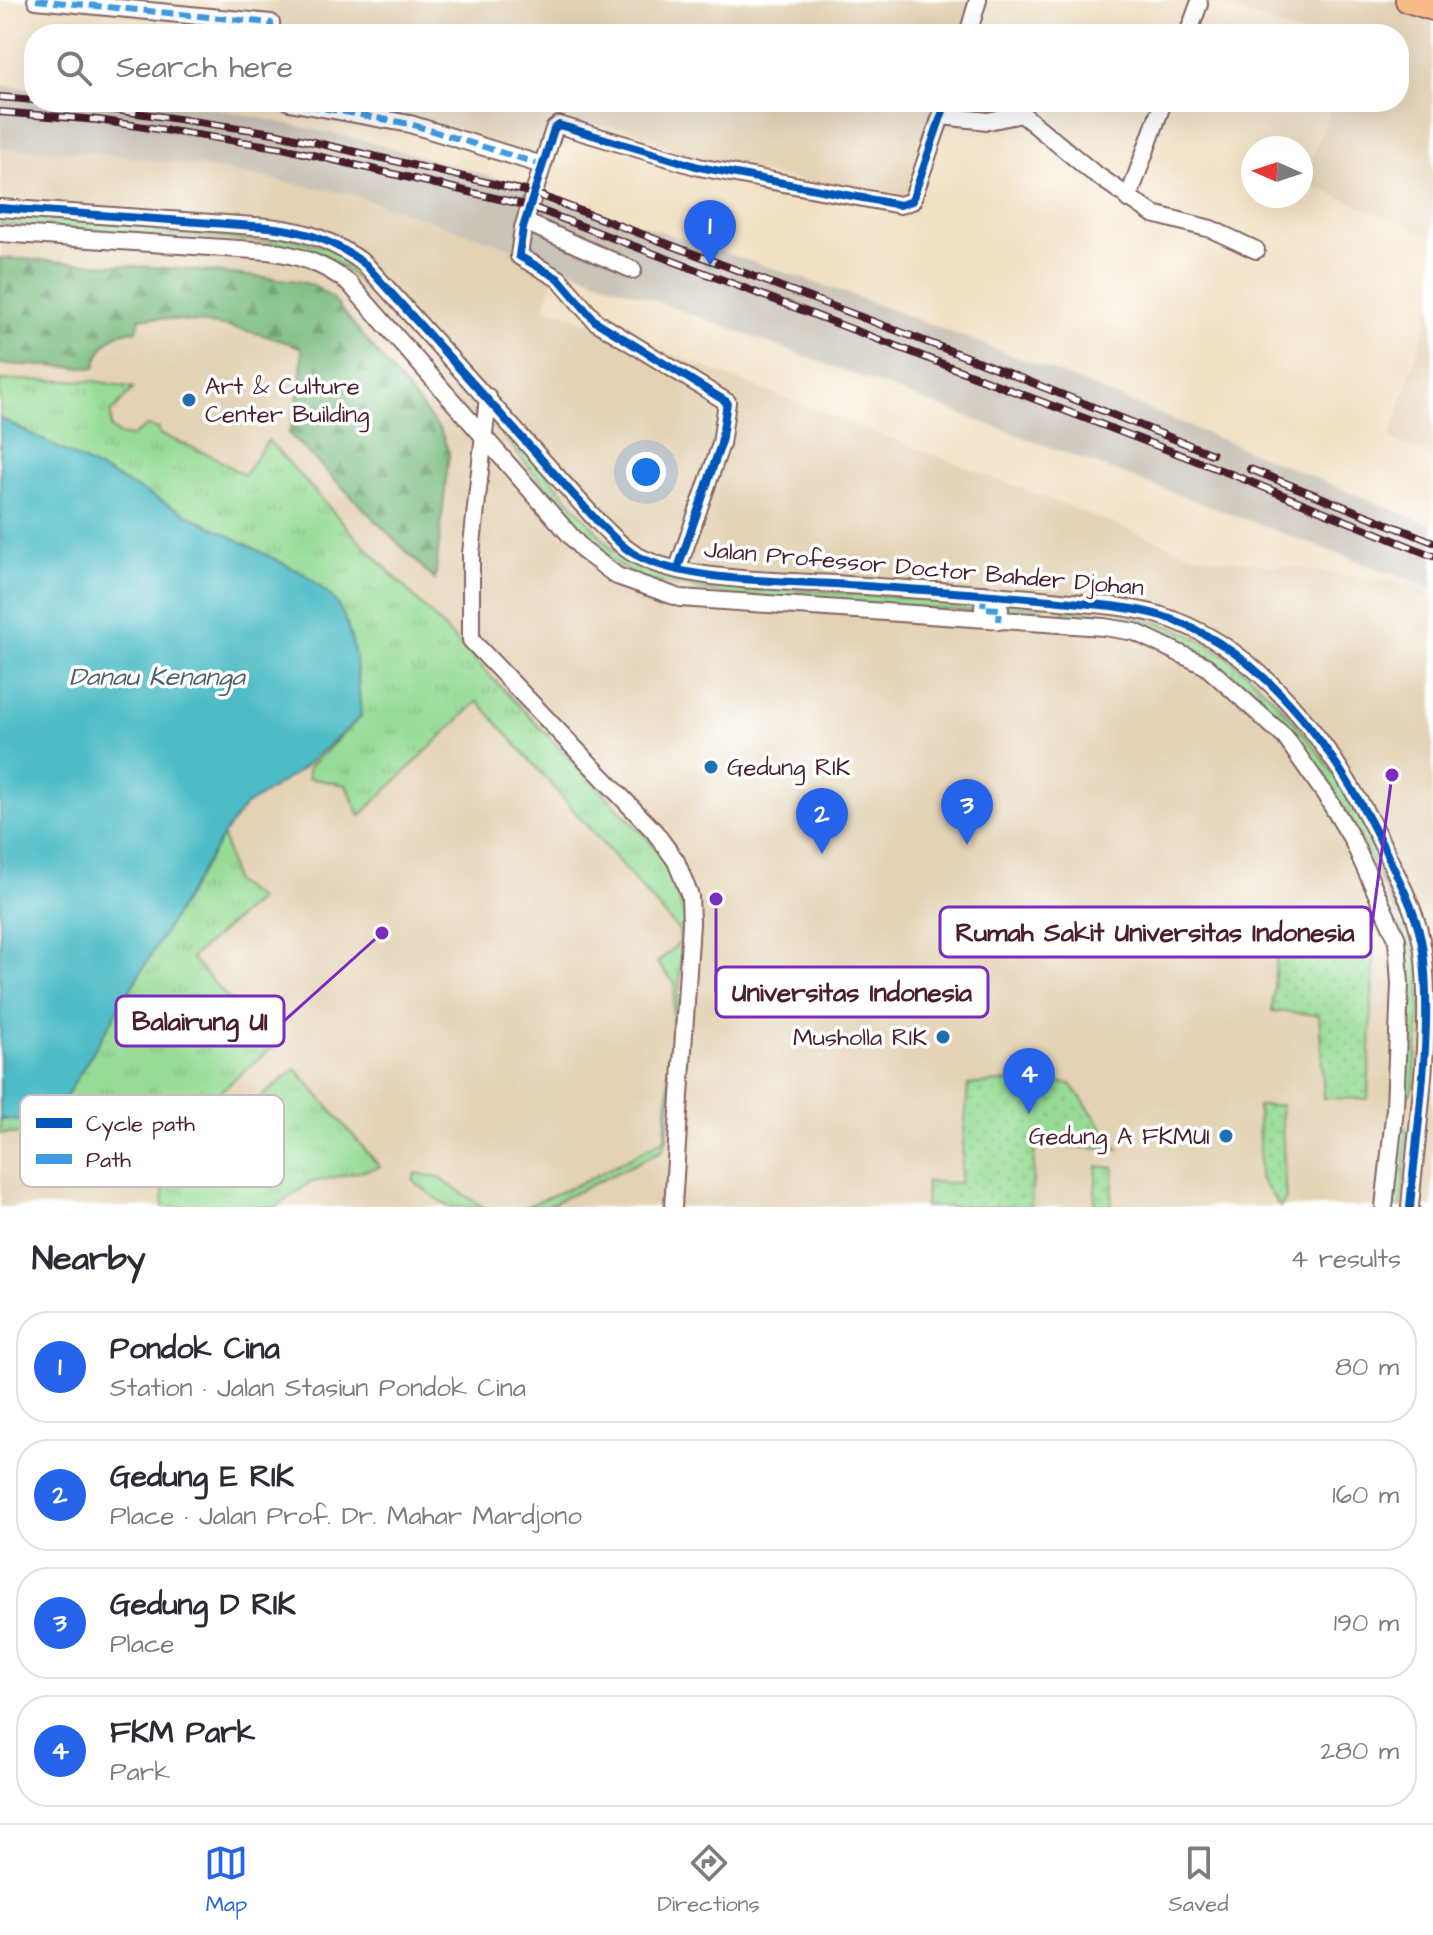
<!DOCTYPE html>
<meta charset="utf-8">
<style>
:root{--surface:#fff;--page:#f7f7f7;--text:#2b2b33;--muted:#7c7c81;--line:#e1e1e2;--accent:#2563eb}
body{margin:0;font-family:"Architects Daughter",sans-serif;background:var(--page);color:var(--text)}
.compass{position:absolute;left:1241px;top:136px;width:72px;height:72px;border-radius:50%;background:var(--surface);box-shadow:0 8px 32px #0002;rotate:273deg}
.you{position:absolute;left:646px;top:472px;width:28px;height:28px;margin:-20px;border:6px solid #fff;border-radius:50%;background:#1a73e8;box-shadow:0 0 0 12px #1a73e833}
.badge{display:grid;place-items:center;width:52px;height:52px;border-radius:50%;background:var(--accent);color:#fff;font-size:26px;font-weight:700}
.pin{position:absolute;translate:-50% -66px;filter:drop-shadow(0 2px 4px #0008)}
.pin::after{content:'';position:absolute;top:42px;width:28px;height:24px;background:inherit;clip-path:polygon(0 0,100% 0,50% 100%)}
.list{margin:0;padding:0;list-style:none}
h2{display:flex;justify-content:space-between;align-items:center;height:104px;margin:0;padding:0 32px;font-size:34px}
h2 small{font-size:26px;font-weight:400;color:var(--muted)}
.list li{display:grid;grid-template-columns:52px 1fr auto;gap:24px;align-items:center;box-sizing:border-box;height:112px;margin:0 16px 16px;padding:0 16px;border:2px solid var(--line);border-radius:32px}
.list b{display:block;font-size:30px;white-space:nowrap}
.list p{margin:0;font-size:26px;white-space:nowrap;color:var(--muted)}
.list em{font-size:26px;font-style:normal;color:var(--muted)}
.icon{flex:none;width:44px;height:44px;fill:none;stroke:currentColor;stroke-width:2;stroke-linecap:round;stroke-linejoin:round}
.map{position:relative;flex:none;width:1433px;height:1207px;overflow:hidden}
.search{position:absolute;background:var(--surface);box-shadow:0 8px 32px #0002;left:24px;right:24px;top:24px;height:88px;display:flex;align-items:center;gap:20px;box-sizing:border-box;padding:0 28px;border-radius:32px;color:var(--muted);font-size:30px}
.sheet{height:616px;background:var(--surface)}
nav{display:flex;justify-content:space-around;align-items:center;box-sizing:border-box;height:112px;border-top:2px solid var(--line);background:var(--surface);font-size:22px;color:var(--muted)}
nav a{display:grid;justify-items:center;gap:4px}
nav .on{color:var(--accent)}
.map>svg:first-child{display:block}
.built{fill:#e3d2b4}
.industrial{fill:#c9c3b8}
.grass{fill:url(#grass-tufts);stroke:#707e60;stroke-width:2}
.forest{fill:url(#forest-firs);stroke:#626e55;stroke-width:2}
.park{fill:url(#park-dots);stroke:#707e60;stroke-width:2}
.water{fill:#4ebcc6;stroke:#4c6e78;stroke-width:2}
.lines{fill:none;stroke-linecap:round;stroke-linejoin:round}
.street-casing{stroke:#846361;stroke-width:20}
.primary-casing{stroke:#846361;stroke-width:28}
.street{stroke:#fff;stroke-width:16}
.primary{stroke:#fabb8b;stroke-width:24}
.rail-casing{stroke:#4a1f2b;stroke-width:8}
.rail{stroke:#fff;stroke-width:5;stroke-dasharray:15;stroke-linecap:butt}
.quiet{stroke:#409be1;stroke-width:6;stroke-dasharray:12 6;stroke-linecap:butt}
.cycleway-casing{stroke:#fff;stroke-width:13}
.cycleway{stroke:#0057b8;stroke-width:8}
.poi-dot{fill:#1f6fb2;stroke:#fff;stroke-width:3}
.labels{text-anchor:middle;stroke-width:7;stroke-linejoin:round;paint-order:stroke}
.poi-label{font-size:24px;fill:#4a1f2b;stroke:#fff;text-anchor:start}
.street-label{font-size:24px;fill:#4a1f2b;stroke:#fff}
.water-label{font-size:26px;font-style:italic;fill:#4c5e69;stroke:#fff}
.key{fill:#fff;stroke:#c9bcbf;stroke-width:2}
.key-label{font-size:22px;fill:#4a1f2b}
.leader{fill:none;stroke:#7b2cbf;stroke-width:3}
.callout-dot{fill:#7b2cbf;stroke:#fff;stroke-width:3}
.callout{fill:#fff;stroke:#7b2cbf;stroke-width:3}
.callout-label{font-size:26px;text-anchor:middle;font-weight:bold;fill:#4a1f2b}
</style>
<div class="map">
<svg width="1433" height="1207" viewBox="0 0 1433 1207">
<defs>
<pattern id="grass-tufts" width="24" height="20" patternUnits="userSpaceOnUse" patternTransform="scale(2)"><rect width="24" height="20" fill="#97dc96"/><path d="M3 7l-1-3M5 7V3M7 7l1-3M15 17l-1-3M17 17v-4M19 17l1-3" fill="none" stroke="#84bc81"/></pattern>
<pattern id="forest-firs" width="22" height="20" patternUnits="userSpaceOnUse" patternTransform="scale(2)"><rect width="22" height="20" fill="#79bc7f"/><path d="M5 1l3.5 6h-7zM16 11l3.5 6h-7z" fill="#659868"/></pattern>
<pattern id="park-dots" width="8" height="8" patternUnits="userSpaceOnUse" patternTransform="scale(2)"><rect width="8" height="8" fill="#97dc96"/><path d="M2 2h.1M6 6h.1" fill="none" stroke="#84bc81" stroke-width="1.8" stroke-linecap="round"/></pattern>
</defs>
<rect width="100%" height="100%" fill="#fff"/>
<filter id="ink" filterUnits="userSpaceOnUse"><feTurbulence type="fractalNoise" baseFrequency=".0125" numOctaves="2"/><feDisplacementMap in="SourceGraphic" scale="16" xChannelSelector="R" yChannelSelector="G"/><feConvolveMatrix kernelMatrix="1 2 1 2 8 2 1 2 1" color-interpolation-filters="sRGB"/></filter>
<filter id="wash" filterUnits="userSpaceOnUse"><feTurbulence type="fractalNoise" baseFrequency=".006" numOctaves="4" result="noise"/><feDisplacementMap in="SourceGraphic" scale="32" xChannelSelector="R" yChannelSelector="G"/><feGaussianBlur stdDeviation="1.8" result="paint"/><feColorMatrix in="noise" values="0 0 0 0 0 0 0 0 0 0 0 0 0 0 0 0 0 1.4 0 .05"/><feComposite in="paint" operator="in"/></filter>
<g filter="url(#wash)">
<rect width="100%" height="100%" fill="#f1e1c4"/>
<path class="built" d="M 222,0 L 975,0 L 964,34 L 269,34 L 268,18 L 221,11 Z
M 1207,0 L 1433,0 L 1433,237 L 1303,182 L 1333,102 L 1399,102 L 1399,34 L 1301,34 Z
M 336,102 L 942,102 L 910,195 L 892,199 L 696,160 L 630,128 L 558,121 L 538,159 L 336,106 Z
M 0,139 L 189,158 L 369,193 L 562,250 L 545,306 L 1195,555 L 1412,584 L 1433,591 L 1433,1207 L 0,1207 Z
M 1433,303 L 1433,456 L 1390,439 Z"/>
<path class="industrial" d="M 0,85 L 34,89 L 34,102 L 164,102 L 209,107 L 364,140 L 527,187 L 849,294 L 1046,368 L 1433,526 L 1433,589 L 512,248 L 346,193 L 199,166 L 90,152 L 0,148 Z"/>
<path class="grass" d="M 0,215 L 268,233 L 327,247 L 361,270 L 471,392 L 468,397 L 462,395 C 428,358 366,275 323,255 C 306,246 287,245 269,242 L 0,224 Z
M 0,380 L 94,381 L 134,388 L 111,413 L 111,428 L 119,435 L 130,437 L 147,426 L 159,429 L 159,434 L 212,456 L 244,475 L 268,440 L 356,537 L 645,836 L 667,864 L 685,917 L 667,1138 L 662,1151 L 545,1207 L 525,1207 L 588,1180 L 665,1139 L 675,983 L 657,963 L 680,942 L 679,931 L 478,701 L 360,816 L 346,785 L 308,778 L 308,768 L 361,717 L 354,663 L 306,575 L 0,419 Z
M 495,415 L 612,549 L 629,562 L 649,569 L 792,589 L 1041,607 L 1043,611 L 1036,615 L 733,596 L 642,579 L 616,564 L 587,536 L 491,422 Z
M 1065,609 C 1108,613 1149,616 1189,634 C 1294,684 1407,863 1419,977 C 1423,1012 1416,1051 1414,1086 L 1410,1094 L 1402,1089 C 1405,1048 1415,1001 1409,961 C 1404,926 1389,896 1373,864 C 1330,773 1268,686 1175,640 C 1141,623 1099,622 1062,617 Z
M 223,835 L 234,882 L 259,899 L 191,958 L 273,1047 L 144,1155 L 78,1139 L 0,1133 L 0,1119 L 49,1124 Z
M 296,1069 L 380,1167 L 309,1183 L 276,1207 L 163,1207 L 164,1175 Z
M 1404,1126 L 1407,1132 L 1402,1207 L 1393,1207 L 1399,1130 Z
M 416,1173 L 439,1178 L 483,1207 L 448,1207 L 417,1184 L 413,1180 Z"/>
<path class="forest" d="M 0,258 L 184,269 L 297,281 L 312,285 L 332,298 L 441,431 L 449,453 L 435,580 L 289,434 L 301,382 L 302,348 C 248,327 196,320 140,317 L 137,330 C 113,331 100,345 95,368 L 0,364 Z"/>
<path class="park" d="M 1341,936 L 1367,937 L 1374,954 L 1368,1099 L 1324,1098 L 1319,1015 L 1272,1011 L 1277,948 L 1325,952 Z
M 1019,1080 L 1071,1084 L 1119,1150 L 1035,1144 L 1031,1207 L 925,1207 L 926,1182 L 960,1183 L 968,1085 Z
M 1281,1105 L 1286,1199 L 1280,1207 L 1260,1178 L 1258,1106 Z
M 1097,1166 L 1114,1168 L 1111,1207 L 1094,1207 Z"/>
<path class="water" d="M 0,418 L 306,575 C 316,584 331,594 338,605 C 356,635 359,683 361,717 L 299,771 L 245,806 L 223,835 L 49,1125 L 0,1119 Z"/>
</g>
<g filter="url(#ink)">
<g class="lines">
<g class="street-casing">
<path id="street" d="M 36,0 L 271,23 L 272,34
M 968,34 L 978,0
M 1188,34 L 1199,4
M 289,102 L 410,124 L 542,165
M 941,116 L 988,121 L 1022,114 L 1091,171 L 1153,214 L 1211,229 L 1256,250
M 1128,199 L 1163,102
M 0,208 L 269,227 C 307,231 334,241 365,264 L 599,523 C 611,534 623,549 638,556 C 684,581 780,581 834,584 C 906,589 979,593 1051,600 C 1087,604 1124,605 1159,615 C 1271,649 1347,767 1393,867 C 1406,894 1419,921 1423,951 C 1433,1032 1417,1126 1410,1207
M 525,222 L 633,270
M 0,233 L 268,251 C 299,255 324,264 349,283 L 584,551 L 617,576 L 680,598 L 1104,627 L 1135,632 L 1206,666 L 1285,737 L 1325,794 L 1352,839 L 1397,939 L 1400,984 L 1395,1108 L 1384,1207
M 488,397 L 471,554 L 471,640 L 654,831 L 676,861 L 690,896 L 691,923 L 673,1207
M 678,568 L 721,444 L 727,402 L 595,321 L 559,279 L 519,256 L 523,228 L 554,129 L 559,125 L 699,167 L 900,205 L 912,201 L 946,102
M 984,594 L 983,608 L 1000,609 L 999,621"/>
</g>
<g class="primary-casing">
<path id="primary" d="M 1408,0 L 1433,8"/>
</g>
<use href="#street" class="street"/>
<use href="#primary" class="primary"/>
<g class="rail-casing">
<path id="rail" d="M 0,97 L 34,100
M 62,102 L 274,133 L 533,193 L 980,362 L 1212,454
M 0,112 L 98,120 L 283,148 L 529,206 L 1231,474 L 1433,556
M 1250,469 L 1433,542"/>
</g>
<use href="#rail" class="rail"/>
<path class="quiet" d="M 36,0 L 271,23 L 272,34
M 289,102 L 410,124 L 542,165
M 984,594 L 983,608 L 1000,609 L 999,621"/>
<g class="cycleway-casing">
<path id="cycleway" d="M 0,208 L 269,227 C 307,231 334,241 365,264 L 599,523 C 611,534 623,549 638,556 C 684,581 780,581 834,584 C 906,589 979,593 1051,600 C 1087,604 1124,605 1159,615 C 1271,649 1347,767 1393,867 C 1406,894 1419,921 1423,951 C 1433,1032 1417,1126 1410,1207
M 678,568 L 721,444 L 727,402 L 595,321 L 559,279 L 519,256 L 523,228 L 554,129 L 559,125 L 699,167 L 900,205 L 912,201 L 946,102"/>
</g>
<use href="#cycleway" class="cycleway"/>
</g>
</g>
<g class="poi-dot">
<circle cx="189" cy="400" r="8"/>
<circle cx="711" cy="767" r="8"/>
<circle cx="943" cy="1037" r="8"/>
<circle cx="1226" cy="1136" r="8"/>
</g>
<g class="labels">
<g class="poi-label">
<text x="205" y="394">Art &amp; Culture<tspan x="205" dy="28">Center Building</tspan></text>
<text x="727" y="775">Gedung RIK</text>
<text x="927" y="1045" text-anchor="end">Musholla RIK</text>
<text x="1210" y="1144" text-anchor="end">Gedung A FKMUI</text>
</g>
<g class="street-label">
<text transform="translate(924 568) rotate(5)" y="8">Jalan Professor Doctor Bahder Djohan</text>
</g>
<g class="water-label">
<text x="157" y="685">Danau Kenanga</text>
</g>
</g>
<rect x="20" y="1095" width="264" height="92" rx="12" class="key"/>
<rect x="36" y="1118" width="36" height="10" fill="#0057b8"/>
<rect x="36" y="1154" width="36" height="10" fill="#409be1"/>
<g class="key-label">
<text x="86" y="1131">Cycle path</text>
<text x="86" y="1167">Path</text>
</g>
<path class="leader" d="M1392 775L1371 932M716 899L716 992M382 933L284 1021"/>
<g class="callout-dot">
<circle cx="1392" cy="775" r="8"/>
<circle cx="716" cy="899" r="8"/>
<circle cx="382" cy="933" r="8"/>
</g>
<g class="callout">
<rect x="940" y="907" width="431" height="50" rx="8"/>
<rect x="716" y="967" width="272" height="50" rx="8"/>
<rect x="116" y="996" width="168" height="50" rx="8"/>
</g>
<g class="callout-label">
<text x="1155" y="941">Rumah Sakit Universitas Indonesia</text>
<text x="852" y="1001">Universitas Indonesia</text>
<text x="200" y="1030">Balairung UI</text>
</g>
</svg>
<svg class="compass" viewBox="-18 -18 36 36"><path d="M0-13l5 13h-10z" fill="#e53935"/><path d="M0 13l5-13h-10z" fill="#7c7c81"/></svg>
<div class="you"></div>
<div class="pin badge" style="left:710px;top:266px">1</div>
<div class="pin badge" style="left:822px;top:854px">2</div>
<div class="pin badge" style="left:967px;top:845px">3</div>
<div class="pin badge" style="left:1029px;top:1114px">4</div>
<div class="search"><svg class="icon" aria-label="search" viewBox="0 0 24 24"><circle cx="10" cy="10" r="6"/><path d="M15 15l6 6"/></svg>Search here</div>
</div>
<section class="sheet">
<h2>Nearby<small>4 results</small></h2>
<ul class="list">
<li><span class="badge">1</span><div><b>Pondok Cina</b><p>Station · Jalan Stasiun Pondok Cina</p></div><em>80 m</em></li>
<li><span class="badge">2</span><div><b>Gedung E RIK</b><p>Place · Jalan Prof. Dr. Mahar Mardjono</p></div><em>160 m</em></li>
<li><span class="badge">3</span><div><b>Gedung D RIK</b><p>Place</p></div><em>190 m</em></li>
<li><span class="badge">4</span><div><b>FKM Park</b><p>Park</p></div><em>280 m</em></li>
</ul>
</section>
<nav>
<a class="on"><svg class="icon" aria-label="map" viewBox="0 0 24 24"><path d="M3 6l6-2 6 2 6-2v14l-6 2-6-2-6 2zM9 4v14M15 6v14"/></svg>Map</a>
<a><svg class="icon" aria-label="directions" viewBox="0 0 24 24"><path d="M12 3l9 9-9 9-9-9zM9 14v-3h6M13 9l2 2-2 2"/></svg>Directions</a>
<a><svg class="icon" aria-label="saved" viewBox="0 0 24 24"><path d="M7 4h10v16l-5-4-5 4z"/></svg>Saved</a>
</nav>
